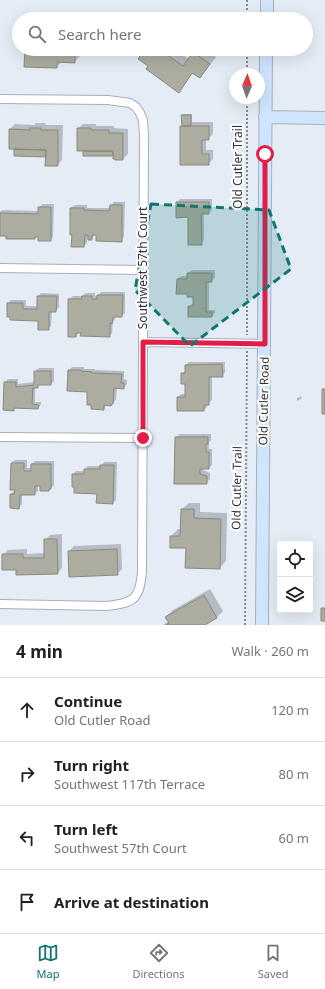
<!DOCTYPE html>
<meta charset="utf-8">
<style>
:root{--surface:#fff;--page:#f2f2f2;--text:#202124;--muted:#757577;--line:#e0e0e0;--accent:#0f766e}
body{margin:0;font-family:"Noto Sans",sans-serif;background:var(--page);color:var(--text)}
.controls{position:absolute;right:12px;bottom:12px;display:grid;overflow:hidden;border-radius:4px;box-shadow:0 4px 16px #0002}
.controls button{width:36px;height:36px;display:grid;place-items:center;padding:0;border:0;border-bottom:1px solid var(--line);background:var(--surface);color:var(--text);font:20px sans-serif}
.compass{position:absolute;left:229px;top:68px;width:36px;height:36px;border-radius:50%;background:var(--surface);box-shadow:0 4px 16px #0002;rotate:2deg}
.stop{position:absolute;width:12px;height:12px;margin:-9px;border:3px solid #e11d48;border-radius:50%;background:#fff}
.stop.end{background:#e11d48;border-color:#fff;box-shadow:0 1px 4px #0008}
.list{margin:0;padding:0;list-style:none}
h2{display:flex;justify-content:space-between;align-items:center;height:52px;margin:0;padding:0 16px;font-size:17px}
h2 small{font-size:13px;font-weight:400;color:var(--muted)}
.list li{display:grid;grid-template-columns:26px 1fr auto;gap:12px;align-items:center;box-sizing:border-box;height:64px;padding:0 16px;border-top:1px solid var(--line)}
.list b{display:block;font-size:15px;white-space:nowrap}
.list p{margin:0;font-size:13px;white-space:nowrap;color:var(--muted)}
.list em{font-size:13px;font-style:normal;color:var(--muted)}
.icon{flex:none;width:22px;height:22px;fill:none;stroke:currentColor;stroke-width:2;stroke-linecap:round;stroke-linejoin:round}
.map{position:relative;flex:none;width:325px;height:625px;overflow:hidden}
.search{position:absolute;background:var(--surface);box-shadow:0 4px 16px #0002;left:12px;right:12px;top:12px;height:44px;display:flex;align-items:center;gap:10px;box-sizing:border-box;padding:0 14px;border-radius:22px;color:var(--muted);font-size:15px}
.sheet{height:308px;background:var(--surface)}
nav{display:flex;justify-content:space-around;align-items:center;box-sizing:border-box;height:56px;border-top:1px solid var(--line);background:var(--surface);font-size:11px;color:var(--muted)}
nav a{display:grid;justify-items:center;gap:2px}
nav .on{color:var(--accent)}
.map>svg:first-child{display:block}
.shadow{fill:#0003}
.building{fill:#adaca1;stroke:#8a897e}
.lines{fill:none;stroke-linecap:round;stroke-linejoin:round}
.minor-casing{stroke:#a8afb8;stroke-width:10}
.secondary-casing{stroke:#a8afb8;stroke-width:14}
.path{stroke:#83888f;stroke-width:2;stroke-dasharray:2 2;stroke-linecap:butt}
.minor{stroke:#fff;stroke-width:8}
.secondary{stroke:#d0e4fd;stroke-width:12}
.route{stroke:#e11d48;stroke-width:5}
.marked{fill:#0f766e;fill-opacity:0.2;stroke:#0f766e;stroke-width:3;stroke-dasharray:8 5;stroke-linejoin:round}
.labels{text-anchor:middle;stroke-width:4;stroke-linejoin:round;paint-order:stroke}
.street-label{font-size:12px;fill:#313337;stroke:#fff}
</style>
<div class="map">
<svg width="325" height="625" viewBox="0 0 325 625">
<rect width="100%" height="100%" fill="#e4ecf6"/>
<path class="shadow" d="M 70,17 L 82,17 L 82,19 L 68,19 Z
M 26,49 L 81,49 L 81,55 L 74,62 L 62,62 L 56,67 Z
M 146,49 L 174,49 L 189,59 L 197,49 L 204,49 L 216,57 L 200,77 L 193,73 L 178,91 L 150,66 Z
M 184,114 L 192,114 L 192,122 L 213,122 L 213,134 L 208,139 L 206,139 L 206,150 L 213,150 L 213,159 L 208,164 L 181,127 L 183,125 L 182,115 Z
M 36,123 L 45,123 L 46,125 L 63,125 L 62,160 L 57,165 L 47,156 L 10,148 L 10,129 L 15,124 L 34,125 Z
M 83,124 L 96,124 L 96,126 L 114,126 L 114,128 L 128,129 L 128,154 L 123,159 L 114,154 L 78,129 Z
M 180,199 L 212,199 L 212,210 L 208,213 L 204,213 L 204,240 L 201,244 L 189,216 L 177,202 Z
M 114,202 L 125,202 L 124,237 L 121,241 L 95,234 L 92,239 L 87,239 L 87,243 L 84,246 L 71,208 L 75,205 L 87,205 L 87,208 L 111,208 L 111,205 Z
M 43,204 L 54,204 L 53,237 L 50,240 L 39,234 L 35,238 L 0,235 L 0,212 L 2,210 L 39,211 L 39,207 Z
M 192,270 L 215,270 L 215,278 L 211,281 L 209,281 L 209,310 L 215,310 L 215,313 L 212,316 L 189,306 L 194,303 L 194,296 L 188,293 L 177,279 L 181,276 L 188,276 L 188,273 Z
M 101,292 L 125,292 L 125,313 L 122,316 L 115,316 L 115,319 L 113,322 L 112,333 L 109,336 L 79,332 L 76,336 L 69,299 L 73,296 L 82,296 L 86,293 L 95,293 L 95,296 L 98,296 Z
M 41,293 L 59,294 L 59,307 L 56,311 L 52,311 L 51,326 L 48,329 L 39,320 L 8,303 L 11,300 L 26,300 L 26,306 L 38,306 L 38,297 Z
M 189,362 L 225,362 L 225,372 L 222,376 L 212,376 L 212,400 L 207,404 L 207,407 L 204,410 L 178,397 L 181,394 L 186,394 L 186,383 L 182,374 L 186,370 L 186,365 Z
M 72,367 L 84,367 L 84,369 L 95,369 L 95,370 L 124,371 L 124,379 L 127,380 L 127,384 L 124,388 L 117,388 L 116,400 L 111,405 L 107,404 L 104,409 L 69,370 Z
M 39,368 L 54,368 L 54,381 L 51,384 L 41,384 L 37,387 L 35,387 L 35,402 L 41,402 L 41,404 L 38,408 L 16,407 L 14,410 L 5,382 L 8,379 L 18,379 L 18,384 L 35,382 L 35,371 Z
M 302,396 L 301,399 L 297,401 L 297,398 Z
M 179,434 L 211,434 L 211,440 L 209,442 L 209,449 L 212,449 L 212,465 L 209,468 L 203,468 L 203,470 L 210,473 L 210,479 L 206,483 L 175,483 L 176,438 Z
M 15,460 L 27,460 L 27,468 L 32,468 L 32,464 L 35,461 L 54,461 L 54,485 L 49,490 L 38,485 L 38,491 L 34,494 L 22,494 L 22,504 L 19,508 L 11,494 L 14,491 L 16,491 L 11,463 Z
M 104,462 L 117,462 L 116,500 L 113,503 L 98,493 L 73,486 L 73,474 L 76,471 L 85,471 L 85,469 L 88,466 L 101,466 Z
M 189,503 L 200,503 L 200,512 L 227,513 L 226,561 L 220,568 L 187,547 L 171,547 L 171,536 L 178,529 L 182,529 L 182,509 Z
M 62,534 L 62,568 L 57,573 L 17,569 L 3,555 L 8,550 L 27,549 L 27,554 L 45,553 L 45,540 L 50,535 Z
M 121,544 L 122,569 L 117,574 L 69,551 L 74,546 Z
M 210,589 L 223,611 L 216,618 L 203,625 L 163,625 L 169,621 L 166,617 L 173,610 Z"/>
<path class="building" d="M 25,49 L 75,49 L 75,63 L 57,62 L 57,68 L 24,67 Z
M 145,49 L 151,49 L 155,51 L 157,49 L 159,49 L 183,66 L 193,52 L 210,64 L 200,78 L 192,73 L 179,93 L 146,69 L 148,66 L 138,59 Z
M 181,115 L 191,115 L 191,126 L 182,126 Z
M 180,126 L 209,126 L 209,140 L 202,140 L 202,154 L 209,154 L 209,165 L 180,165 Z
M 30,128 L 41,128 L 41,130 L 58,130 L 58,166 L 45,166 L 46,150 L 9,149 L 9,129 L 30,130 Z
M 77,128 L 91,128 L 91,130 L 109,130 L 109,133 L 123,133 L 123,160 L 115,160 L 115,159 L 113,159 L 113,151 L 77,151 Z
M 14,149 L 46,150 L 46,157 L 14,156 Z
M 83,151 L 113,151 L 113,156 L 83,156 Z
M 176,202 L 209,202 L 209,214 L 201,214 L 202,245 L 188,245 L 188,217 L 176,218 Z
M 110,205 L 122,205 L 122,242 L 96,241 L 96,235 L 92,235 L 92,240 L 88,240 L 88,235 L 85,235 L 84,247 L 71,247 L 72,235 L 70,235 L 70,208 L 84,208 L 84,210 L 109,211 Z
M 38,207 L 51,207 L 51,241 L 38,241 L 38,237 L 35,237 L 35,239 L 6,239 L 6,236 L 0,236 L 0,213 L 38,214 Z
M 187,273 L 212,273 L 212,282 L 206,282 L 206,312 L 212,312 L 212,317 L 188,317 L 188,306 L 193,306 L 193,297 L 187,297 L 187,294 L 176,294 L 177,279 L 187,279 Z
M 97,295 L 123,295 L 122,317 L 113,317 L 112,324 L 110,323 L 110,337 L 80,336 L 81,333 L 76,333 L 76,337 L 68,337 L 68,299 L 81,299 L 82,296 L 92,296 L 92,299 L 97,299 Z
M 37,296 L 57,296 L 56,312 L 49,312 L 49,330 L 38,330 L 38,321 L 10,320 L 10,317 L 7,317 L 7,303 L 23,303 L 23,309 L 37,309 Z
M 222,364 L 223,377 L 209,377 L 209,405 L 204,405 L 204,411 L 177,411 L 177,397 L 185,397 L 185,384 L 181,384 L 181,373 L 185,373 L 185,365 Z
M 68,370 L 81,370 L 81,371 L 92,372 L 92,373 L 122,374 L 121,383 L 124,383 L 124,389 L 114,388 L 113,404 L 112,404 L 111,406 L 104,405 L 104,410 L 91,409 L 91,405 L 87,405 L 87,392 L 67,391 Z
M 34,371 L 51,371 L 51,385 L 38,385 L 38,388 L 33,388 L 32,404 L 39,405 L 38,409 L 14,408 L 14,411 L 3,410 L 4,382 L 16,382 L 16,387 L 34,385 Z
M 322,389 L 325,389 L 325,414 L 322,414 Z
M 175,437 L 208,437 L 208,444 L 206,444 L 206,452 L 209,452 L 209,469 L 200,469 L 200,474 L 207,476 L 207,484 L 174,484 Z
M 11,463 L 24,463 L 24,471 L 31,471 L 31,464 L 51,464 L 51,489 L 49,489 L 49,491 L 40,491 L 40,486 L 35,486 L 35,495 L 20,495 L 19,509 L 10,508 L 10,494 L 14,494 L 15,490 L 10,490 Z
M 100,465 L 114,465 L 113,504 L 96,503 L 97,494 L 74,493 L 74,487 L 72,487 L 72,474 L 84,474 L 84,469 L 100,469 Z
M 181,509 L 194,509 L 194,518 L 221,519 L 220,569 L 185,568 L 186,548 L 170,548 L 170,536 L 180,536 Z
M 44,539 L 57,539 L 58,574 L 16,575 L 16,570 L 2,570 L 2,554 L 23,554 L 23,558 L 44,558 Z
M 117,549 L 118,575 L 69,577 L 68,551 Z
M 204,595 L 217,618 L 205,625 L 166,625 L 169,623 L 165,617 Z
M 321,608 L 325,608 L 325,621 L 321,621 Z"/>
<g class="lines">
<g class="minor-casing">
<path id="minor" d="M 0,99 L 108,100 L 130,103 L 136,107 L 140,113 L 143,120 L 144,136 L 142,571 C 140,599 134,603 107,606 L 0,604
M 0,268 L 144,270
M 143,342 L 265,344
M 0,437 L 143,438"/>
</g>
<g class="secondary-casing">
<path id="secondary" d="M 267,19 L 267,0
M 265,117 L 325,118
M 262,625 L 266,49"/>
</g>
<path class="path" d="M 247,0 L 247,19
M 247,49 L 247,74
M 247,98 L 247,335
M 245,625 L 247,351"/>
<use href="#minor" class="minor"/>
<use href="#secondary" class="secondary"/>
</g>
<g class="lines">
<path class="route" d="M 143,438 L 143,342 L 265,344 L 265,154"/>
</g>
<path class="marked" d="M 151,204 L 269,210 L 291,269 L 190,346 L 135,290 Z"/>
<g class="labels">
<g class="street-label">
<text transform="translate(238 167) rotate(-90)" y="4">Old Cutler Trail</text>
<text transform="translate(143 268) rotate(-90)" y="4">Southwest 57th Court</text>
<text transform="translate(264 401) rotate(-89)" y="4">Old Cutler Road</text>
<text transform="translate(237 488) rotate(-89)" y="4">Old Cutler Trail</text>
</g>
</g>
</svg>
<div class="controls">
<button><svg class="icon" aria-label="locate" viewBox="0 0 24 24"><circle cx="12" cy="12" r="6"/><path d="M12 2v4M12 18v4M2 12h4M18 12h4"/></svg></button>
<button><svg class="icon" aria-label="layers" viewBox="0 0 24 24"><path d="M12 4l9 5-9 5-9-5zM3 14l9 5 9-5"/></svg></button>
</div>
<svg class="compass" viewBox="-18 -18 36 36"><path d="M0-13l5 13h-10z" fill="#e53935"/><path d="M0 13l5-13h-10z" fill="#757577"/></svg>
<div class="stop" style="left:265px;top:154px"></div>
<div class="stop end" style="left:143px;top:438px"></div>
<div class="search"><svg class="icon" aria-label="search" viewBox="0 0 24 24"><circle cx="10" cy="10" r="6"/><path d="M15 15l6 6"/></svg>Search here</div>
</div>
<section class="sheet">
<h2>4 min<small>Walk · 260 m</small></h2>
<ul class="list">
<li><svg class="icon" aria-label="ahead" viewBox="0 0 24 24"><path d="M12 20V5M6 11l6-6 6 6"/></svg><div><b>Continue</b><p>Old Cutler Road</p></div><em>120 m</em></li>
<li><svg class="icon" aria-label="right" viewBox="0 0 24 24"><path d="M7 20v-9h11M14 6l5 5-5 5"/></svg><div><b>Turn right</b><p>Southwest 117th Terrace</p></div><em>80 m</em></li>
<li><svg class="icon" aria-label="left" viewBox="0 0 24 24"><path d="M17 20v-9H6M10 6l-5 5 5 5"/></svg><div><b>Turn left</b><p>Southwest 57th Court</p></div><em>60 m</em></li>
<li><svg class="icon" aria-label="arrive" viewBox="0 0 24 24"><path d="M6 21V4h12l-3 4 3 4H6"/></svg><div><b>Arrive at destination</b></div></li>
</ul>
</section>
<nav>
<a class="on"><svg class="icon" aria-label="map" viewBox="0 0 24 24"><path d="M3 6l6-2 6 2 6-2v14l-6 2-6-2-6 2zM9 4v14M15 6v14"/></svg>Map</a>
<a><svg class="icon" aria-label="directions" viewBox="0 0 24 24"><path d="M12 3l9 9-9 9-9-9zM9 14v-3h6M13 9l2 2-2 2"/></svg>Directions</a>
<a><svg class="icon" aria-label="saved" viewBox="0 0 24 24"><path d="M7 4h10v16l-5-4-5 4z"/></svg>Saved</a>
</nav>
